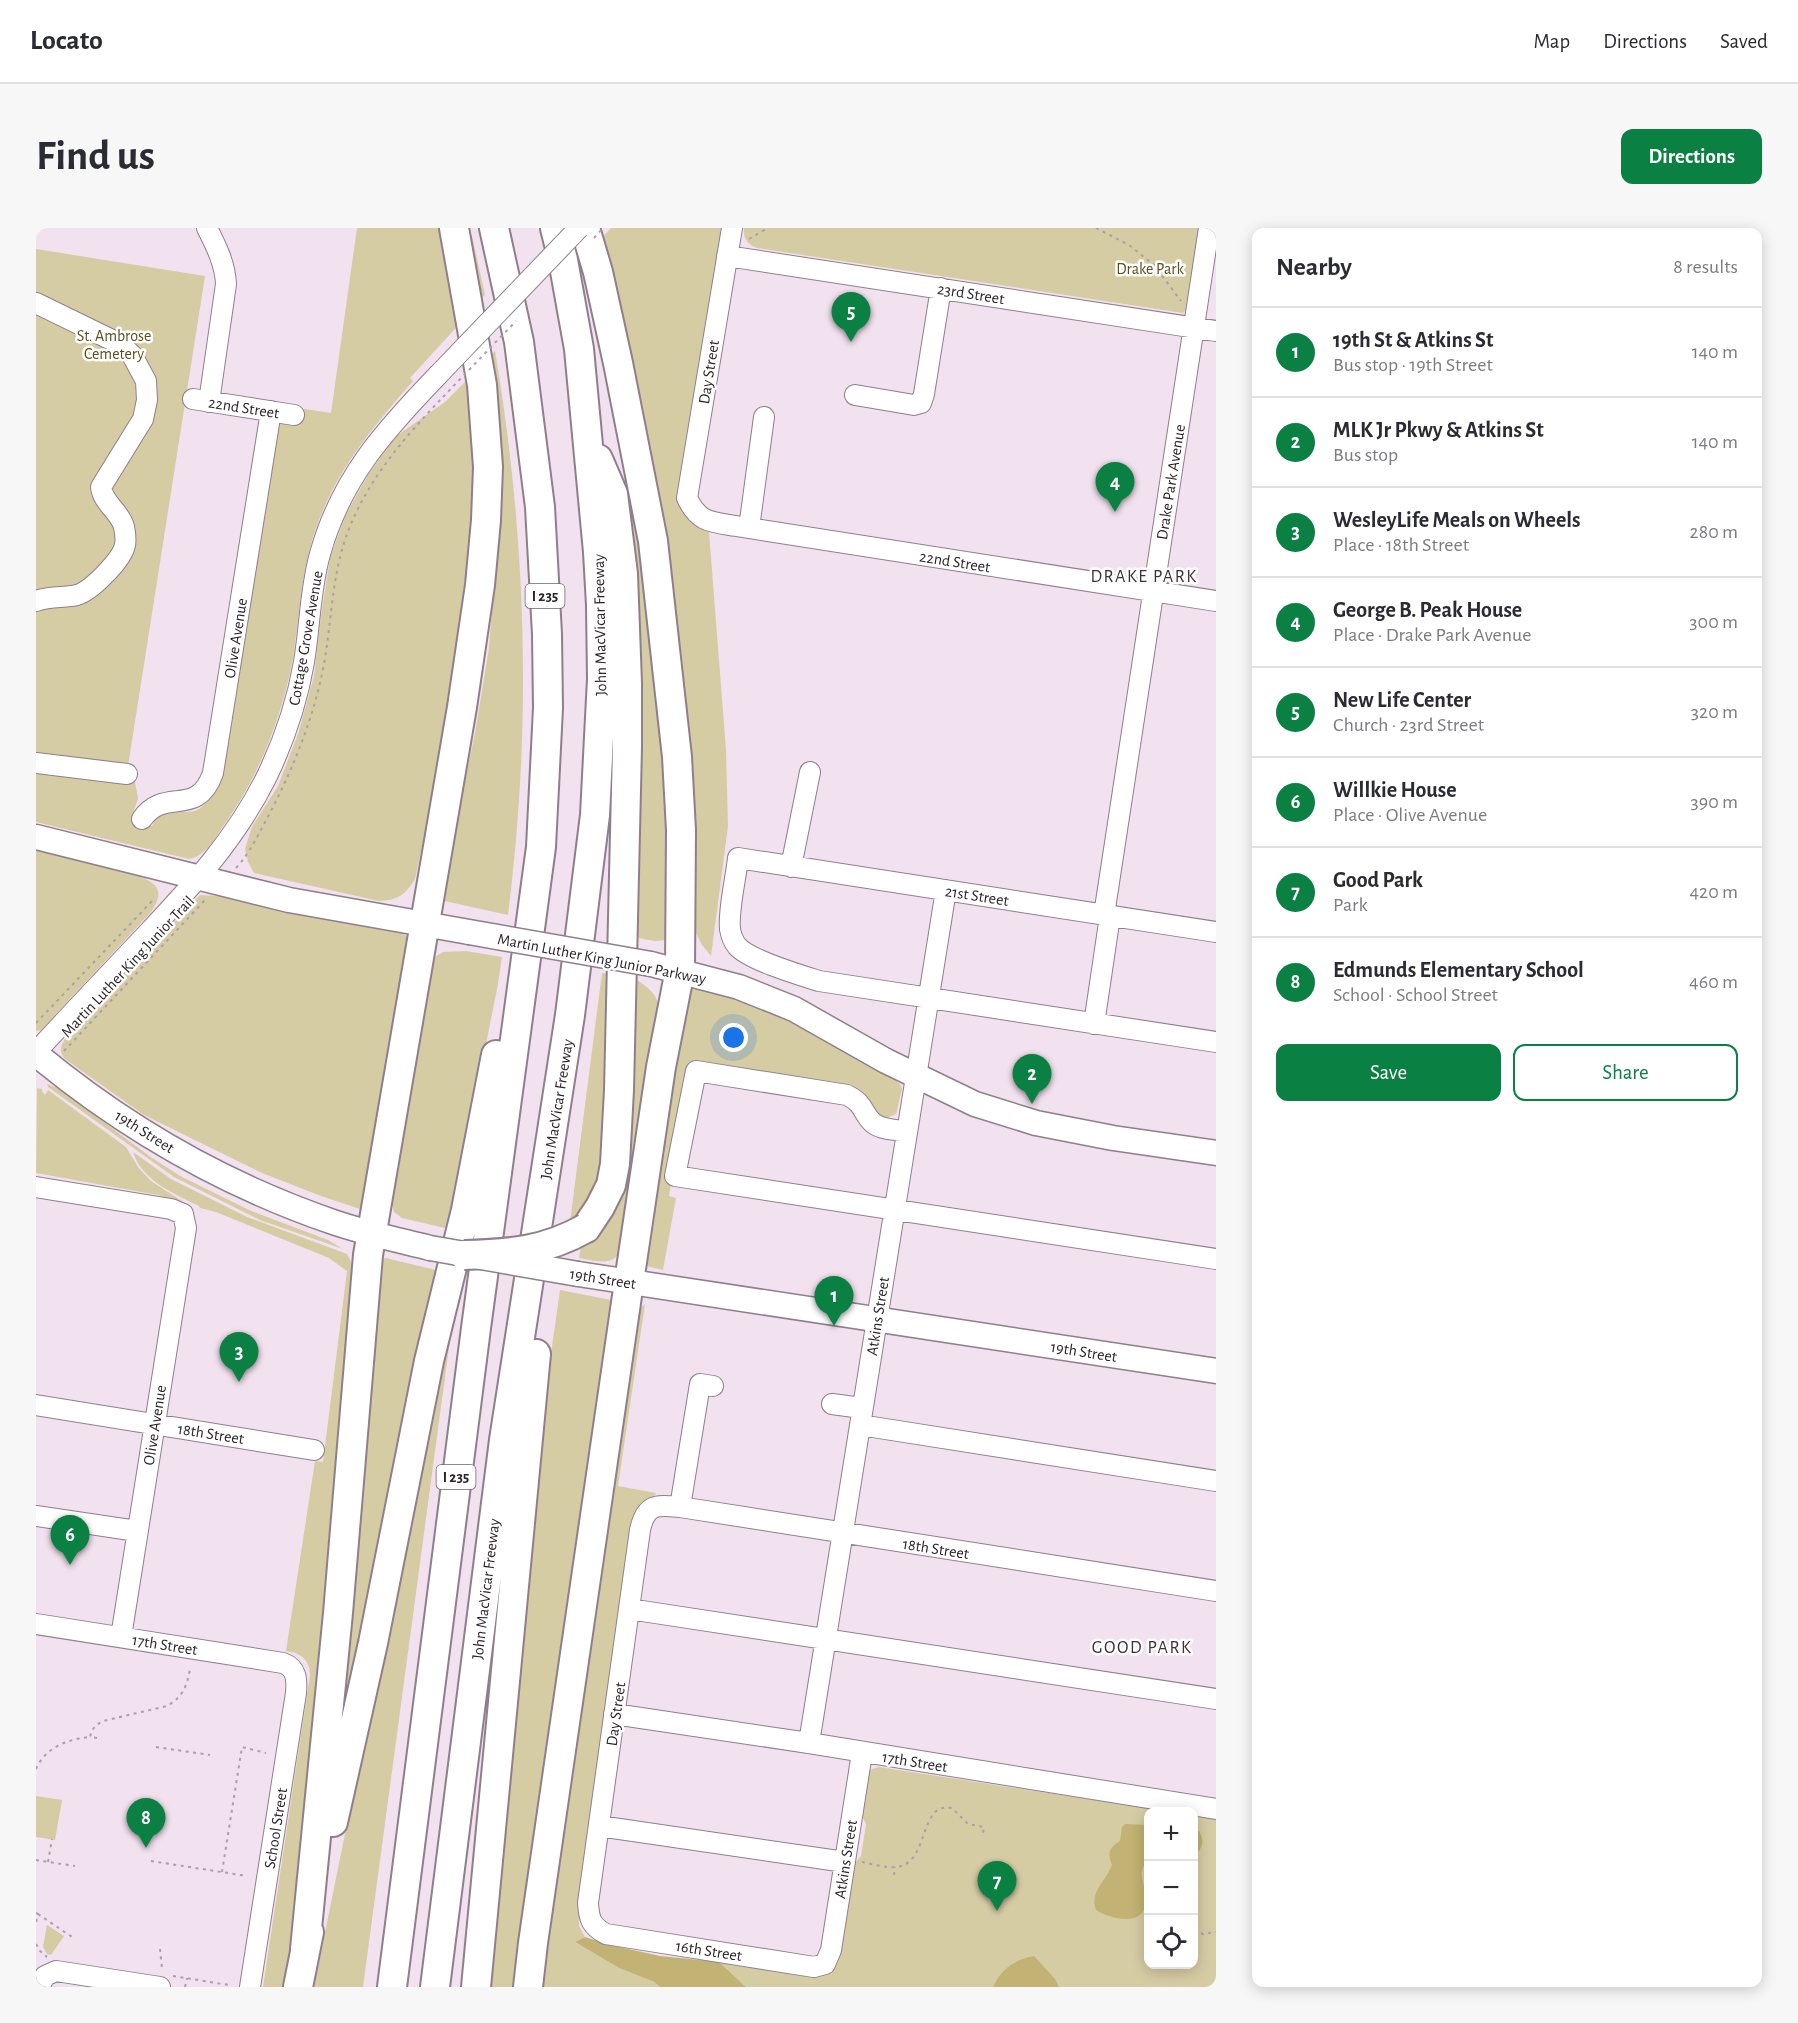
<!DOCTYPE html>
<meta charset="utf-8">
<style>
:root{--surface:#fff;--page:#f7f7f7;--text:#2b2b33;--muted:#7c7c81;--line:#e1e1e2;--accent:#0b8043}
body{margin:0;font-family:"Alegreya Sans",sans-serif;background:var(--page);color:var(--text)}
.controls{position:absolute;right:18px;bottom:18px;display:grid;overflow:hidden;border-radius:12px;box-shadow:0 3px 15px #0003}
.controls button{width:54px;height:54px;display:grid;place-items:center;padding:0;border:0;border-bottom:2px solid var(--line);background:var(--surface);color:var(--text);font:30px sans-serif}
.you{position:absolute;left:698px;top:810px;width:21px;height:21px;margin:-15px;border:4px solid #fff;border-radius:50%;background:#1a73e8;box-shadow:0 0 0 9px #1a73e833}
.badge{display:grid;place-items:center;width:39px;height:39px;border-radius:50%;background:var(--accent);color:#fff;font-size:20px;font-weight:700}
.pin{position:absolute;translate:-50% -50px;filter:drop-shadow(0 2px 3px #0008)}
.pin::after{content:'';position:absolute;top:32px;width:21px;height:18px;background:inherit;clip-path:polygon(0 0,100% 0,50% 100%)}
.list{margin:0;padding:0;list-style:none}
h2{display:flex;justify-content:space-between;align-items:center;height:78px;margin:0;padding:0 24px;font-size:26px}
h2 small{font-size:20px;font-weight:400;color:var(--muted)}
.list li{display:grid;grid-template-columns:39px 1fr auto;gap:18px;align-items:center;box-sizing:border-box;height:90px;padding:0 24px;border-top:2px solid var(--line)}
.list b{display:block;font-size:22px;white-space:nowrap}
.list p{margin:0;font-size:20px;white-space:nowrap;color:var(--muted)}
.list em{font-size:20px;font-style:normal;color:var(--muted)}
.actions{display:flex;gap:12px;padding:18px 24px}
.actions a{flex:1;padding:14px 0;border:2px solid var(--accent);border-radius:12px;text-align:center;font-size:21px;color:var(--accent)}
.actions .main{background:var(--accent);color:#fff}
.icon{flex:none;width:33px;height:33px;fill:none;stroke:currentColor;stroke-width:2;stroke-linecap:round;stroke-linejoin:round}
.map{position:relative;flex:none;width:1180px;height:1759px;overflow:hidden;border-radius:12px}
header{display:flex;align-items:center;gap:36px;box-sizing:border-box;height:84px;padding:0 30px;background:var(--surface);border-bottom:2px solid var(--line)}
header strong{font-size:28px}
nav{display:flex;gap:33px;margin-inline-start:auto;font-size:21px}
.intro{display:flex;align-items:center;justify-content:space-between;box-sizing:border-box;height:144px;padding:0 36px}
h1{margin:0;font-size:42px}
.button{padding:15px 27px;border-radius:12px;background:var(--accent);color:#fff;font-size:21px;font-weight:700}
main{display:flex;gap:36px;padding:0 36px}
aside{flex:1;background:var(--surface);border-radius:12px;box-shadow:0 3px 15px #0003}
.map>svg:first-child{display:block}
.green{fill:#d6cca4}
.forest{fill:#c2b273}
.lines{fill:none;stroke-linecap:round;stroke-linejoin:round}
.minor-casing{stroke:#8e7f8b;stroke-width:22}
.major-casing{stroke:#8e7f8b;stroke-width:27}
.highway-casing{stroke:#8e7f8b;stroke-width:32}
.path{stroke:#ac9fa9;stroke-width:2;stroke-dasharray:3 4.5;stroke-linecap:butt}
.minor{stroke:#fff;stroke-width:20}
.major{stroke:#fff;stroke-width:24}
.highway{stroke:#fff;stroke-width:28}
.minor-bridge-casing{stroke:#8e7f8b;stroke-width:22;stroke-linecap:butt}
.major-bridge-casing{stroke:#8e7f8b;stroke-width:27;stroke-linecap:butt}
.highway-bridge-casing{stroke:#8e7f8b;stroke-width:32;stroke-linecap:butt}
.path-bridge{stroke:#ac9fa9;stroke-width:2;stroke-dasharray:3 4.5;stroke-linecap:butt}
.minor-bridge{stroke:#fff;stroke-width:20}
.major-bridge{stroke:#fff;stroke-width:24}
.highway-bridge{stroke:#fff;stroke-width:28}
.labels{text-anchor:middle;stroke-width:5;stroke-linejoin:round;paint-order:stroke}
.shield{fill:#fff;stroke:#6a6669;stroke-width:1.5}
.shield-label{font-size:15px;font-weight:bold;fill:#2a2429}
.park-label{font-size:16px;fill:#5a4e1d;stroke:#fff}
.street-label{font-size:16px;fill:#2a2429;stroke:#fff}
.neighbourhood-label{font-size:18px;letter-spacing:1.5px;fill:#3d303a;stroke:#fff}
</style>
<header>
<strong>Locato</strong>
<nav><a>Map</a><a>Directions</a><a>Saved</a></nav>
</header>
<div class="intro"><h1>Find us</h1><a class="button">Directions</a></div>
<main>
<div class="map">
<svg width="1180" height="1759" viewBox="0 0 1180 1759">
<rect width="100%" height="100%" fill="#f2e1ee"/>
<path class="green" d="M 321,0 L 412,0 L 428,91 L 374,150 L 377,153 C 337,199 301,241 280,300 C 265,343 264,386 257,430 C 246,489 223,548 188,597 C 179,610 170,628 153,631 L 0,594 L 0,21 L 169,48 L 90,551 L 99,554 L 102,570 L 95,593 L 116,598 C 126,574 145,589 161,582 C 166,580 169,576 172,572 C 187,554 188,537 190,514 L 242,192 L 262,180 L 295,185 Z
M 575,0 L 687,0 L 642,270 C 645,288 656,297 673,304 L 690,522 L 692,598 L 675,728 L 666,717 L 660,705 L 563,13 Z
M 708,0 L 1163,0 L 1152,74 L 1151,81 L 1147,85 L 721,20 C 712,16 707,11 708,0 Z
M 431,8 L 436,8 L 449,67 L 443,73 Z
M 459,123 C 491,312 496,497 472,687 L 404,672 L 439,505 L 453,420 L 459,340 L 451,132 Z
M 434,149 L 442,291 L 428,355 L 424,421 L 399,559 L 379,651 C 369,667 362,672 343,673 L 218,645 L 212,634 L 209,621 L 216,599 L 242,558 L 262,506 L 278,448 L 285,388 L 294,330 L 309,288 L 332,247 L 359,209 L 409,174 Z
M 591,249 L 602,285 L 632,534 L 633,712 L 619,713 L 602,710 L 605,590 L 606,440 Z
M 0,623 L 100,647 C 121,655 130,662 115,684 L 5,802 L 0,803 Z
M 164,667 L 182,668 L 366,705 L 372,709 L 327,982 L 285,968 L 226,945 L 108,887 L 29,831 C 23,823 24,819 29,811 Z
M 430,723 L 466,729 L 462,756 L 413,1001 L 366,990 L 358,984 L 354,969 L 397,730 L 407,724 Z
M 566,745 L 574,746 L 565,953 L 544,985 L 534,994 Z
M 601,752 C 619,764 623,770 625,791 L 583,1025 C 575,1039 557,1032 543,1030 L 546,1013 L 585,964 L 594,935 Z
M 653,757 C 677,764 701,770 724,780 C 771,799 815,828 860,853 L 864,856 L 866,861 L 860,886 L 848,891 C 833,882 835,865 816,857 L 657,832 L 633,968 L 640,970 L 627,1042 L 606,1037 Z
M 11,856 L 22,860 L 116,930 L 146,949 L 213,982 L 292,1012 L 307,1021 L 224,992 L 138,949 L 12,859 Z
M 1,860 L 6,861 L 6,863 L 9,867 L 12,862 L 90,919 L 102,939 L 115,953 L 155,979 L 149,978 L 143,974 L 122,967 L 0,945 Z
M 97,924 L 135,951 L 211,989 L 311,1026 L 320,1044 L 321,1062 L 252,1759 L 227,1759 L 274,1447 C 274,1431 264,1425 250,1423 L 279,1233 L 287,1234 L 311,1043 L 293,1030 L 180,984 L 164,980 L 163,978 C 139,966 106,953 97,924 Z
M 350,1030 L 404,1043 L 302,1533 L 341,1033 Z
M 524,1062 L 575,1072 L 519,1458 L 498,1618 L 482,1759 L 451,1759 L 507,1182 Z
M 609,1076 L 582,1258 L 620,1265 L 619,1267 L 605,1275 L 598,1287 L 543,1678 L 543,1698 L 549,1709 L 539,1714 L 583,1740 L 618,1754 L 624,1759 L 506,1759 L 514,1683 L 603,1081 Z
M 412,1096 L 416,1097 L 327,1759 L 278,1759 Z
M 843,1539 L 1129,1583 L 1112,1584 L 1112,1736 L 1158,1736 L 1158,1588 L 1180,1591 L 1180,1759 L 710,1759 L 683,1734 L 782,1749 C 793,1746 801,1740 803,1729 L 817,1637 L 825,1628 L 830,1596 L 825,1586 L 831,1547 L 836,1541 Z
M 0,1568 L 26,1572 L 19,1612 L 0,1609 Z
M 11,1697 L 28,1708 L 15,1727 L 11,1726 L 7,1719 Z"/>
<path class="forest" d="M 1089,1596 L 1112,1597 C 1112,1607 1114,1620 1112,1630 C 1112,1634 1107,1638 1106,1642 C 1104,1651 1110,1661 1110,1670 C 1111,1700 1076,1692 1060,1682 C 1053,1664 1070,1653 1076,1637 C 1071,1625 1073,1620 1084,1613 L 1086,1599 Z
M 1158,1602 L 1163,1603 C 1169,1614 1167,1620 1158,1628 Z
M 549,1709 L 574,1717 L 624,1728 L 683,1734 L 710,1759 L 624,1759 L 618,1754 L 583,1740 L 539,1714 Z
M 998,1728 L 1019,1751 L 1023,1759 L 957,1759 C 966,1740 978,1732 998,1728 Z"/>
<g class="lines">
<g class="minor-casing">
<path id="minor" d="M 171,0 C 180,18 189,35 190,56 L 173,174
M 696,0 L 651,270 C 663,295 675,294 700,298 L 1180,373
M 691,28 L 1180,103
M 0,75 L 84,116 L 96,127 L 110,153 L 111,172 L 107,191 L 65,259 C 67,276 84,283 88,299 C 89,304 90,312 89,317 C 86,332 55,363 41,367 C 28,370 14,368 0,373
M 819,167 L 878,177 L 885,175 L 888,166 L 905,60
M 157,171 L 258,187
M 713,300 L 728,189
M 0,535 L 91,546
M 106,591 C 129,558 161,591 177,545 L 235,183
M 755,639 L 774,544
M 1068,687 L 1173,0
M 1180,704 L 702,630 C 700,650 692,682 694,701 C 695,707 697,713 701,718 C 713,732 764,747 783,753 L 1180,814
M 1058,796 L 1074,688
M 0,824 C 36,785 72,747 109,708 C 156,658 199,612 230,550 C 248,513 261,475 268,434 C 274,398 274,361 284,326 C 305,250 349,202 402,147
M 870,903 C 859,902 846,902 837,895 C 826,885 829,876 811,867 L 660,843 L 639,948 L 1180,1031
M 0,959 L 135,981 L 147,986 L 150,1000 L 85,1409
M 796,1176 L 826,1180
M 0,1177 L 278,1222
M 824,1197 L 1180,1253
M 644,1279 L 664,1156 L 677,1158
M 0,1288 L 101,1303
M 593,1381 L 1180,1471
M 0,1396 L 247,1435 C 261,1440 261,1452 260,1465 L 214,1759
M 578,1486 L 773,1515 L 1180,1581
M 773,1515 L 910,662
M 826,1525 L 795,1722 L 789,1736 L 778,1739 L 570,1706 C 555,1698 553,1691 552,1675 L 604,1302 C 610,1275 621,1277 644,1279 L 1180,1363
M 563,1598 L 809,1634
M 3,1759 L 9,1748 L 20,1743 L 124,1759"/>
</g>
<g class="major-casing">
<path id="major" d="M 0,609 L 253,672 L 433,704
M 615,736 L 703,759 L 758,781 L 850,833 L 939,876 L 1000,895 L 1077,910 L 1180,925
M 0,826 C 88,899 189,957 297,994 C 329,1005 362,1012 394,1020
M 542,1046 L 1180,1143"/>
</g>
<g class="highway-casing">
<path id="highway" d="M 550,1000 L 564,979 L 575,957 L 579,936 L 583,862 L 591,519 L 591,455 L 587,346 L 577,266 L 562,231
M 297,1594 L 337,1415 L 393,1133 L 430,982 L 460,827
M 269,1721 L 302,1385 L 332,1027 L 426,479 L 444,357 L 450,292 L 452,239 L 446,157 L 418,0
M 262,1759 L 273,1704
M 356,1759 L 440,1100 L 505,619 L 512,480 L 511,406 L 504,279 L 483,114 L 458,0
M 399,1759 L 468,1212 L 534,787 L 559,587 L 566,451 L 565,377 L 562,324 L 543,121 L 527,32 L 519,0
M 440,1759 L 500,1126
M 492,1759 L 497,1715 L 593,1054 L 625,839 L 644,742 L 645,602 L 641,529 L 617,313 L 582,135 L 562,44 L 549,0"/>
</g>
<path class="path" d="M 1060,0 L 1093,17 L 1118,37 L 1145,73
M 713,11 L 732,0
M 200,640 C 212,627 219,613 227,598 C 254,548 276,496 287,441 C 296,395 295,350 311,306 C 331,252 368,210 407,169
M 0,795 L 118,671
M 28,823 L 169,672
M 61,1510 L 54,1509 C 56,1501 59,1497 67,1493 L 131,1478 C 147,1469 151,1458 154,1441
M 120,1519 L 174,1527
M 0,1541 C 9,1520 31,1511 54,1509
M 0,1632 L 39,1638
M 115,1633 L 211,1648
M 12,1634 L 16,1611
M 826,1634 C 837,1636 849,1640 859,1639 C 895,1637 881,1573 916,1580 L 932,1596 L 948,1599 L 947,1605
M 186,1644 L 206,1519 L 230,1525
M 858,1647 L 859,1639
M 0,1685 L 2,1686 L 0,1695
M 2,1686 L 36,1709
M 1158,1702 L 1167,1706 L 1180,1704
M 0,1716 L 4,1723 L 11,1729
M 124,1721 L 126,1741
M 137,1748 L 193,1757
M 149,1759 L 151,1750"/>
<use href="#minor" class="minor"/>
<use href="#major" class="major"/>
<use href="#highway" class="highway"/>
<g class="minor-bridge-casing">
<path id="minor-bridge" d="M 402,147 L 543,0"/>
</g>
<g class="major-bridge-casing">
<path id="major-bridge" d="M 433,704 L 615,736
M 394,1020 L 542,1046"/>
</g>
<g class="highway-bridge-casing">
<path id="highway-bridge" d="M 428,1027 C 473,1026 510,1023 550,1000"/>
</g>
<path class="path-bridge" d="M 558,10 L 567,0
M 407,169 L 480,93"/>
<use href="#minor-bridge" class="minor-bridge"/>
<use href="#major-bridge" class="major-bridge"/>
<use href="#highway-bridge" class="highway-bridge"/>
</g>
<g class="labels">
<g class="shield">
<rect x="489.5" y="356" width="39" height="24" rx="4.5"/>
<rect x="400.5" y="1237" width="39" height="24" rx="4.5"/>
</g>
<g class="shield-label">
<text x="509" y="373">I 235</text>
<text x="420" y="1254">I 235</text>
</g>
<g class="park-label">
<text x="1114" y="46">Drake Park</text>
<text x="78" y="113">St. Ambrose<tspan x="78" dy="18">Cemetery</tspan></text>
</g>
<g class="street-label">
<text transform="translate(935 65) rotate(9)" y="6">23rd Street</text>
<text transform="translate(672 144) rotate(-81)" y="6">Day Street</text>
<text transform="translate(208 179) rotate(9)" y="6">22nd Street</text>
<text transform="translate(1134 254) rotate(-81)" y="6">Drake Park Avenue</text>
<text transform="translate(919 333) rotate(9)" y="6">22nd Street</text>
<text transform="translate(563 397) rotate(-91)" y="6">John MacVicar Freeway</text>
<text transform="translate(199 410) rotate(-81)" y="6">Olive Avenue</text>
<text transform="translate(269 410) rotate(-80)" y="6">Cottage Grove Avenue</text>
<text transform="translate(941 667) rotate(9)" y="6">21st Street</text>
<text transform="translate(566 730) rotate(11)" y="6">Martin Luther King Junior Parkway</text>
<text transform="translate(91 738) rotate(-47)" y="6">Martin Luther King Junior Trail</text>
<text transform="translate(520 881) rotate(-81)" y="6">John MacVicar Freeway</text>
<text transform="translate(109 903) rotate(32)" y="6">19th Street</text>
<text transform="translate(567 1050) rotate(9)" y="6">19th Street</text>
<text transform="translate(841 1088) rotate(-81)" y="6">Atkins Street</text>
<text transform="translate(1048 1123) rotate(9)" y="6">19th Street</text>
<text transform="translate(118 1197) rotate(-81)" y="6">Olive Avenue</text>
<text transform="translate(175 1205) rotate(9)" y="6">18th Street</text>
<text transform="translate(900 1320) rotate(9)" y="6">18th Street</text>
<text transform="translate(449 1361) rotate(-83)" y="6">John MacVicar Freeway</text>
<text transform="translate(129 1416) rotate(9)" y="6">17th Street</text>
<text transform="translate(579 1486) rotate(-82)" y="6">Day Street</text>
<text transform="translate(879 1533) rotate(9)" y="6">17th Street</text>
<text transform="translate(239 1600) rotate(-81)" y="6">School Street</text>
<text transform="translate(809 1631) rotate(-81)" y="6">Atkins Street</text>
<text transform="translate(673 1722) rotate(9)" y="6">16th Street</text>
</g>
<g class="neighbourhood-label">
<text x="1108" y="354">DRAKE PARK</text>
<text x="1106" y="1425">GOOD PARK</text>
</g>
</g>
</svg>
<div class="controls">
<button>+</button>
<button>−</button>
<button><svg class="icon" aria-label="locate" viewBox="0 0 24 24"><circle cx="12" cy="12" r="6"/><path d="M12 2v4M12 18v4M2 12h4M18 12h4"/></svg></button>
</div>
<div class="you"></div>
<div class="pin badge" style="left:798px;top:1098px">1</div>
<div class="pin badge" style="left:996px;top:876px">2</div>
<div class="pin badge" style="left:203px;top:1154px">3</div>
<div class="pin badge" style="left:1079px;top:284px">4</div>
<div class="pin badge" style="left:815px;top:114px">5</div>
<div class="pin badge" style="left:34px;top:1337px">6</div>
<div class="pin badge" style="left:961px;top:1683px">7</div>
<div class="pin badge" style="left:110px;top:1620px">8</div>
</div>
<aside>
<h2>Nearby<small>8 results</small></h2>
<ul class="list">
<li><span class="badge">1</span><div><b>19th St &amp; Atkins St</b><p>Bus stop · 19th Street</p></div><em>140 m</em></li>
<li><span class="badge">2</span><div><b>MLK Jr Pkwy &amp; Atkins St</b><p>Bus stop</p></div><em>140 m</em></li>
<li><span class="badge">3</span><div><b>WesleyLife Meals on Wheels</b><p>Place · 18th Street</p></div><em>280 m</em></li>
<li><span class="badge">4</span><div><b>George B. Peak House</b><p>Place · Drake Park Avenue</p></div><em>300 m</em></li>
<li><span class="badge">5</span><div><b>New Life Center</b><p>Church · 23rd Street</p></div><em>320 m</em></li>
<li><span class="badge">6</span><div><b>Willkie House</b><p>Place · Olive Avenue</p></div><em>390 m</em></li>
<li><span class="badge">7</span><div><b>Good Park</b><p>Park</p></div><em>420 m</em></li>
<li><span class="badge">8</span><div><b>Edmunds Elementary School</b><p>School · School Street</p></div><em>460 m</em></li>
</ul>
<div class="actions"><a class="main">Save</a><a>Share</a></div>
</aside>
</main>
